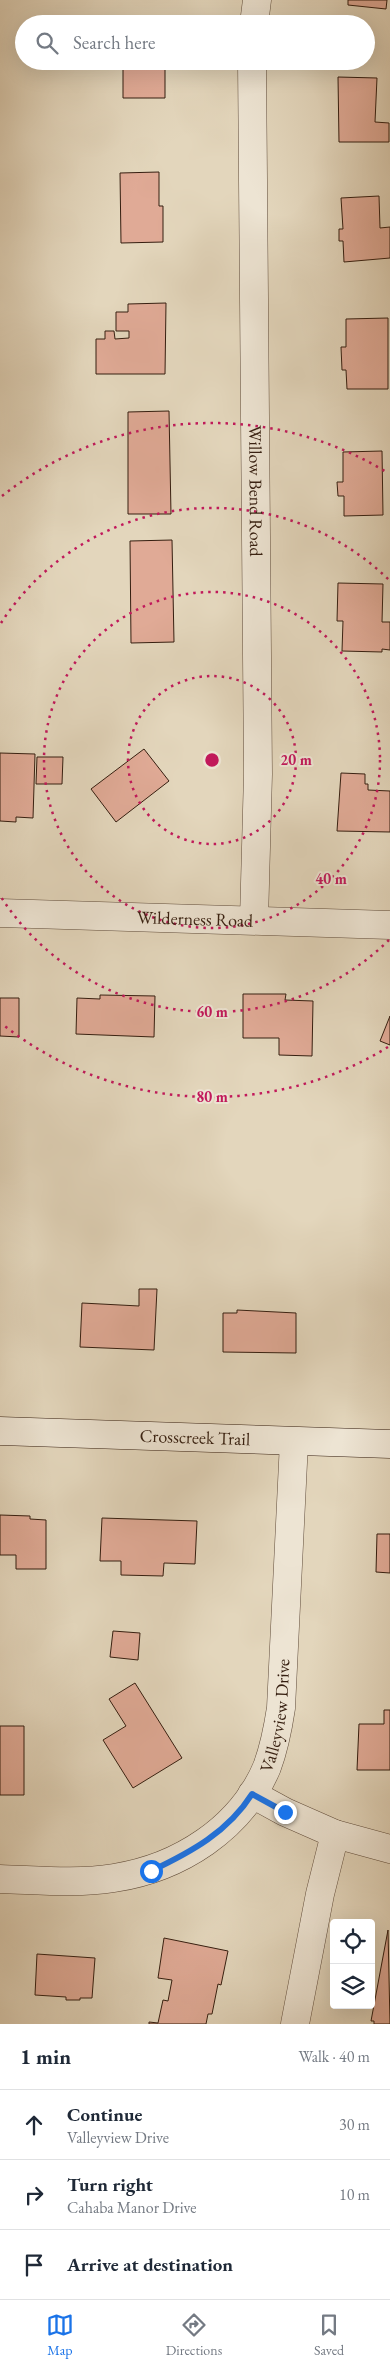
<!DOCTYPE html>
<meta charset="utf-8">
<style>
:root{--surface:#fff;--page:#f2f2f3;--text:#1f2937;--muted:#747a83;--line:#e0e1e3;--accent:#1a73e8}
body{margin:0;font-family:"EB Garamond",serif;background:var(--page);color:var(--text)}
.controls{position:absolute;right:15px;bottom:15px;display:grid;overflow:hidden;border-radius:5px;box-shadow:0 5px 20px #0002}
.controls button{width:45px;height:45px;display:grid;place-items:center;padding:0;border:0;border-bottom:1px solid var(--line);background:var(--surface);color:var(--text);font:25px sans-serif}
.stop{position:absolute;width:15px;height:15px;margin:-11px;border:4px solid #1a73e8;border-radius:50%;background:#fff}
.stop.end{background:#1a73e8;border-color:#fff;box-shadow:0 1px 5px #0008}
.list{margin:0;padding:0;list-style:none}
h2{display:flex;justify-content:space-between;align-items:center;height:65px;margin:0;padding:0 20px;font-size:21px}
h2 small{font-size:16px;font-weight:400;color:var(--muted)}
.list li{display:grid;grid-template-columns:32px 1fr auto;gap:15px;align-items:center;box-sizing:border-box;height:70px;padding:0 20px;border-top:1px solid var(--line)}
.list b{display:block;font-size:19px;white-space:nowrap}
.list p{margin:0;font-size:16px;white-space:nowrap;color:var(--muted)}
.list em{font-size:16px;font-style:normal;color:var(--muted)}
.icon{flex:none;width:28px;height:28px;fill:none;stroke:currentColor;stroke-width:2;stroke-linecap:round;stroke-linejoin:round}
.map{position:relative;flex:none;width:390px;height:2024px;overflow:hidden}
.search{position:absolute;background:var(--surface);box-shadow:0 5px 20px #0002;left:15px;right:15px;top:15px;height:55px;display:flex;align-items:center;gap:12px;box-sizing:border-box;padding:0 18px;border-radius:28px;color:var(--muted);font-size:19px}
.sheet{height:275px;background:var(--surface)}
nav{display:flex;justify-content:space-around;align-items:center;box-sizing:border-box;height:70px;border-top:1px solid var(--line);background:var(--surface);font-size:14px;color:var(--muted)}
nav a{display:grid;justify-items:center;gap:2px}
nav .on{color:var(--accent)}
.map>svg:first-child{display:block}
.building{fill:#e0aa96;stroke:#351e10}
.lines{fill:none;stroke-linecap:round;stroke-linejoin:round}
.street-casing{stroke:#604c3b;stroke-width:29}
.secondary-casing{stroke:#351e10;stroke-width:29}
.street{stroke:#ede4d3;stroke-width:28}
.secondary{stroke:#ede4d3;stroke-width:28}
.route{stroke:#1a73e8;stroke-width:6}
.ring{fill:none;stroke:#c2185b;stroke-width:2.5;stroke-dasharray:2.5 5}
.labels{text-anchor:middle;stroke-width:4;stroke-linejoin:round;paint-order:stroke}
.street-label{font-size:18px;fill:#351e10;stroke:#ede4d3}
.centre{fill:#c2185b;stroke:#ede4d3;stroke-width:2.5}
.ring-label{font-size:15px;text-anchor:middle;font-weight:bold;fill:#c2185b;stroke:#ede4d3;stroke-width:4;stroke-linejoin:round;paint-order:stroke}
</style>
<div class="map">
<svg width="390" height="2024" viewBox="0 0 390 2024">
<rect width="100%" height="100%" fill="#e3d6bc"/>
<filter id="stains"><feTurbulence type="fractalNoise" baseFrequency=".004" numOctaves="4"/><feColorMatrix values="0 0 0 0 .2 0 0 0 0 .09 0 0 0 0 .02 0 0 0 .5 -.17"/></filter>
<radialGradient id="worn" r=".72"><stop offset=".6" stop-color="#630" stop-opacity="0"/><stop offset="1" stop-color="#630" stop-opacity=".3"/></radialGradient>
<path class="building" d="M 348,0 L 387,0 L 386,9 L 348,5 Z
M 123,61 L 165,61 L 165,98 L 123,98 Z
M 338,77 L 377,78 L 375,122 L 389,123 L 389,142 L 339,142 Z
M 159,172 L 159,206 L 163,206 L 163,242 L 121,243 L 120,173 Z
M 379,196 L 380,228 L 390,227 L 390,258 L 344,262 L 343,241 L 339,241 L 339,229 L 343,229 L 341,198 Z
M 166,303 L 165,374 L 96,374 L 96,339 L 105,339 L 105,331 L 114,331 L 115,339 L 129,338 L 129,331 L 116,331 L 116,312 L 128,312 L 128,304 Z
M 388,318 L 388,389 L 347,389 L 346,370 L 342,370 L 341,347 L 346,347 L 346,319 Z
M 169,411 L 171,514 L 128,514 L 128,412 Z
M 382,451 L 383,515 L 344,516 L 344,496 L 338,496 L 337,482 L 343,482 L 343,452 Z
M 172,540 L 174,642 L 131,643 L 130,541 Z
M 338,583 L 383,584 L 382,622 L 390,622 L 390,650 L 382,649 L 382,652 L 342,651 L 343,621 L 337,621 Z
M 144,749 L 169,781 L 116,822 L 91,789 Z
M 0,753 L 35,754 L 33,818 L 16,817 L 16,822 L 0,821 Z
M 37,757 L 63,757 L 62,784 L 36,784 Z
M 341,773 L 365,774 L 365,784 L 368,784 L 368,790 L 390,791 L 390,832 L 337,831 Z
M 243,994 L 286,994 L 285,1000 L 313,1001 L 312,1056 L 279,1055 L 279,1038 L 243,1038 Z
M 100,995 L 155,996 L 154,1037 L 76,1034 L 77,998 L 100,999 Z
M 0,998 L 19,998 L 19,1037 L 0,1036 Z
M 390,1016 L 390,1045 L 380,1041 Z
M 139,1289 L 157,1289 L 154,1350 L 80,1347 L 82,1303 L 139,1306 Z
M 237,1310 L 296,1313 L 296,1353 L 223,1352 L 223,1313 L 237,1313 Z
M 0,1515 L 30,1516 L 30,1519 L 46,1520 L 46,1569 L 16,1569 L 16,1555 L 0,1555 Z
M 102,1518 L 197,1521 L 195,1564 L 164,1563 L 163,1576 L 121,1575 L 121,1561 L 100,1561 Z
M 377,1534 L 390,1534 L 390,1573 L 376,1572 Z
M 113,1631 L 140,1633 L 138,1660 L 110,1657 Z
M 135,1683 L 182,1758 L 133,1788 L 103,1740 L 126,1726 L 109,1699 Z
M 384,1710 L 390,1710 L 390,1770 L 357,1770 L 359,1724 L 384,1724 Z
M 0,1726 L 24,1726 L 24,1795 L 0,1795 Z
M 388,1930 L 390,2024 L 374,2024 L 374,2021 L 371,2021 Z
M 164,1938 L 228,1951 L 221,1985 L 218,1984 L 212,2014 L 208,2014 L 206,2024 L 149,2024 L 149,2022 L 158,2023 L 163,2000 L 168,2001 L 172,1980 L 158,1978 Z
M 37,1954 L 95,1958 L 92,1998 L 80,1998 L 80,2000 L 66,2000 L 66,1997 L 35,1995 Z"/>
<g class="lines">
<g class="street-casing">
<g id="street">
<path d="M 254,24 L 257,0"/>
<path id="s1" d="M 252,61 L 258,774 L 254,920"/>
<path id="s2" d="M 0,913 L 390,925"/>
<path d="M 252,1794 L 285,1812 L 335,1834 L 390,1849"/>
<path id="s3" d="M 0,1879 C 37,1880 77,1884 114,1878 C 179,1868 241,1829 267,1767 C 274,1748 278,1728 281,1708 L 294,1442"/>
<path d="M 295,2024 L 320,1894 L 335,1834"/>
</g>
</g>
<g class="secondary-casing">
<g id="secondary">
<path id="s4" d="M 0,1431 L 390,1444"/>
</g>
</g>
<use href="#street" class="street"/>
<use href="#secondary" class="secondary"/>
</g>
<g class="lines">
<path class="route" d="M 151,1871 C 191,1852 228,1832 252,1794 L 285,1812"/>
</g>
<g class="ring">
<circle cx="212" cy="760" r="84"/>
<circle cx="212" cy="760" r="168"/>
<path d="M389 940A252 252 0 0 1 1 897M1 623A252 252 0 0 1 389 580"/>
<path d="M388 1047A337 337 0 0 1 2 1024M2 496A337 337 0 0 1 388 473"/>
</g>
<g class="labels">
<g class="street-label">
<text dy="6" stroke="none"><textPath href="#s1" startOffset="430">Willow Bend Road</textPath></text>
<text dy="6" stroke="none"><textPath href="#s2" startOffset="195">Wilderness Road</textPath></text>
<text dy="6" stroke="none"><textPath href="#s4" startOffset="195">Crosscreek Trail</textPath></text>
<text dy="6" stroke="none"><textPath href="#s3" startOffset="364">Valleyview Drive</textPath></text>
</g>
</g>
<circle cx="212" cy="760" r="8" class="centre"/>
<g class="ring-label">
<text x="296" y="765">20 m</text>
<text x="331" y="884">40 m</text>
<text x="212" y="1017">60 m</text>
<text x="212" y="1102">80 m</text>
</g>
<rect width="100%" height="100%" filter="url(#stains)"/>
<rect width="100%" height="100%" fill="url(#worn)"/>
</svg>
<div class="controls">
<button><svg class="icon" aria-label="locate" viewBox="0 0 24 24"><circle cx="12" cy="12" r="6"/><path d="M12 2v4M12 18v4M2 12h4M18 12h4"/></svg></button>
<button><svg class="icon" aria-label="layers" viewBox="0 0 24 24"><path d="M12 4l9 5-9 5-9-5zM3 14l9 5 9-5"/></svg></button>
</div>
<div class="stop" style="left:151px;top:1871px"></div>
<div class="stop end" style="left:285px;top:1812px"></div>
<div class="search"><svg class="icon" aria-label="search" viewBox="0 0 24 24"><circle cx="10" cy="10" r="6"/><path d="M15 15l6 6"/></svg>Search here</div>
</div>
<section class="sheet">
<h2>1 min<small>Walk · 40 m</small></h2>
<ul class="list">
<li><svg class="icon" aria-label="ahead" viewBox="0 0 24 24"><path d="M12 20V5M6 11l6-6 6 6"/></svg><div><b>Continue</b><p>Valleyview Drive</p></div><em>30 m</em></li>
<li><svg class="icon" aria-label="right" viewBox="0 0 24 24"><path d="M7 20v-9h11M14 6l5 5-5 5"/></svg><div><b>Turn right</b><p>Cahaba Manor Drive</p></div><em>10 m</em></li>
<li><svg class="icon" aria-label="arrive" viewBox="0 0 24 24"><path d="M6 21V4h12l-3 4 3 4H6"/></svg><div><b>Arrive at destination</b></div></li>
</ul>
</section>
<nav>
<a class="on"><svg class="icon" aria-label="map" viewBox="0 0 24 24"><path d="M3 6l6-2 6 2 6-2v14l-6 2-6-2-6 2zM9 4v14M15 6v14"/></svg>Map</a>
<a><svg class="icon" aria-label="directions" viewBox="0 0 24 24"><path d="M12 3l9 9-9 9-9-9zM9 14v-3h6M13 9l2 2-2 2"/></svg>Directions</a>
<a><svg class="icon" aria-label="saved" viewBox="0 0 24 24"><path d="M7 4h10v16l-5-4-5 4z"/></svg>Saved</a>
</nav>
